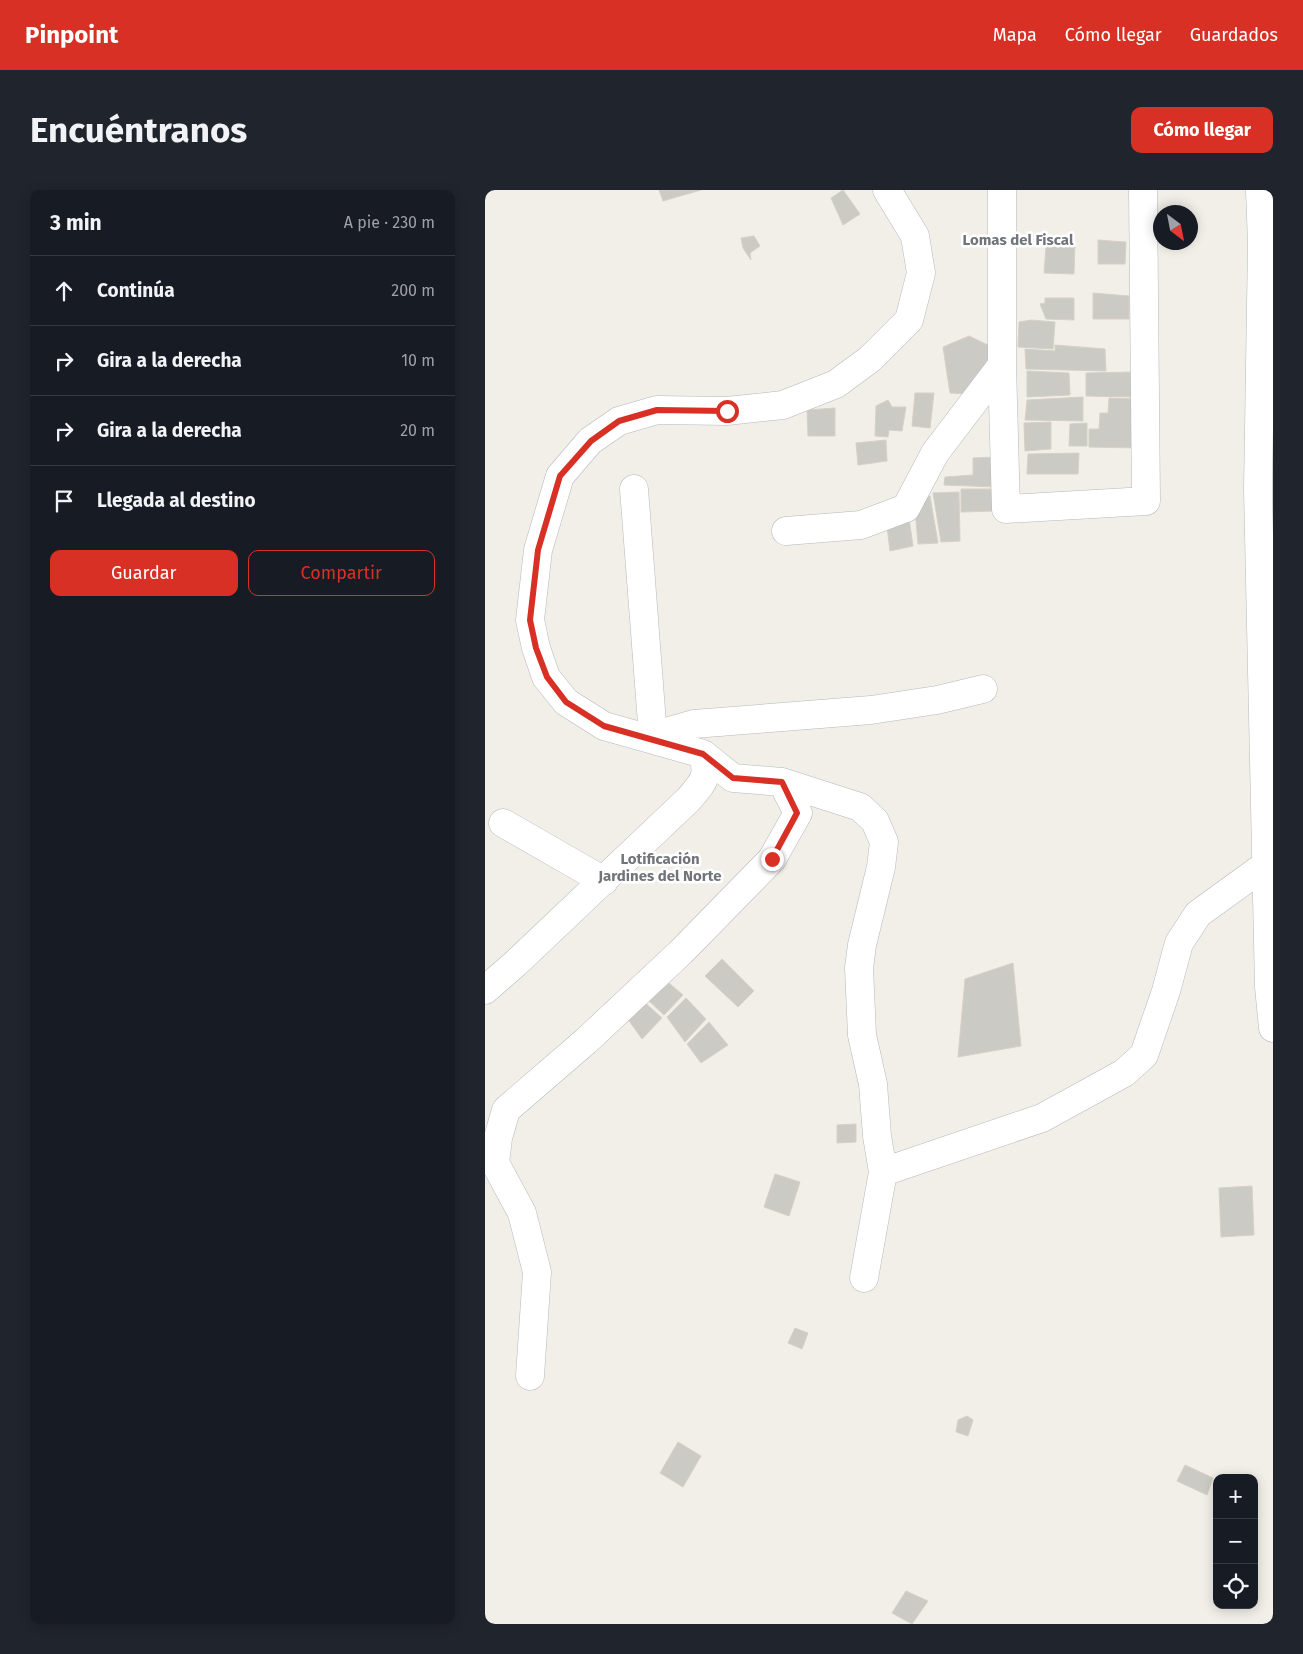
<!DOCTYPE html>
<html lang="es">
<meta charset="utf-8">
<style>
:root{--surface:#171b24;--page:#20242c;--text:#f1f3f6;--muted:#9ea1a6;--line:#363941;--accent:#d93025}
body{margin:0;font-family:"Fira Sans",sans-serif;background:var(--page);color:var(--text)}
.controls{position:absolute;right:15px;bottom:15px;display:grid;overflow:hidden;border-radius:10px;box-shadow:0 2px 12px #0003}
.controls button{width:45px;height:45px;display:grid;place-items:center;padding:0;border:0;border-bottom:1px solid var(--line);background:var(--surface);color:var(--text);font:25px sans-serif}
.compass{position:absolute;left:668px;top:15px;width:45px;height:45px;border-radius:50%;background:var(--surface);box-shadow:0 2px 12px #0003;rotate:148deg}
.stop{position:absolute;width:15px;height:15px;margin:-11px;border:4px solid #d93025;border-radius:50%;background:#fff}
.stop.end{background:#d93025;border-color:#fff;box-shadow:0 1px 5px #0008}
.list{margin:0;padding:0;list-style:none}
h2{display:flex;justify-content:space-between;align-items:center;height:65px;margin:0;padding:0 20px;font-size:21px}
h2 small{font-size:16px;font-weight:400;color:var(--muted)}
.list li{display:grid;grid-template-columns:32px 1fr auto;gap:15px;align-items:center;box-sizing:border-box;height:70px;padding:0 20px;border-top:1px solid var(--line)}
.list b{display:block;font-size:19px;white-space:nowrap}
.list em{font-size:16px;font-style:normal;color:var(--muted)}
.actions{display:flex;gap:10px;padding:15px 20px}
.actions a{flex:1;padding:11px 0;border:1px solid var(--accent);border-radius:10px;text-align:center;font-size:18px;color:var(--accent)}
.actions .main{background:var(--accent);color:#fff}
.icon{flex:none;width:28px;height:28px;fill:none;stroke:currentColor;stroke-width:2;stroke-linecap:round;stroke-linejoin:round}
.map{position:relative;flex:none;width:788px;height:1434px;overflow:hidden;border-radius:10px}
header{display:flex;align-items:center;gap:30px;box-sizing:border-box;height:70px;padding:0 25px;background:var(--accent);color:#fff}
header strong{font-size:24px}
nav{display:flex;gap:28px;margin-inline-start:auto;font-size:18px}
.intro{display:flex;align-items:center;justify-content:space-between;box-sizing:border-box;height:120px;padding:0 30px}
h1{margin:0;font-size:35px}
.button{padding:12px 22px;border-radius:10px;background:var(--accent);color:#fff;font-size:18px;font-weight:700}
main{display:flex;gap:30px;padding:0 30px}
aside{flex:1;background:var(--surface);border-radius:10px;box-shadow:0 2px 12px #0003}
.map>svg:first-child{display:block}
.building{fill:#cccac5;stroke:#d6d1c6}
.lines{fill:none;stroke-linecap:round;stroke-linejoin:round}
.minor-casing{stroke:#b5b8bc;stroke-width:29}
.minor{stroke:#fff;stroke-width:28}
.route{stroke:#d93025;stroke-width:6}
.labels{text-anchor:middle;stroke-width:5;stroke-linejoin:round;paint-order:stroke}
.neighbourhood-label{font-size:15px;font-weight:bold;fill:#70757a;stroke:#fff}
</style>
<header>
<strong>Pinpoint</strong>
<nav><a>Mapa</a><a>Cómo llegar</a><a>Guardados</a></nav>
</header>
<div class="intro"><h1>Encuéntranos</h1><a class="button">Cómo llegar</a></div>
<main>
<aside>
<h2>3 min<small>A pie · 230 m</small></h2>
<ul class="list">
<li><svg class="icon" aria-label="ahead" viewBox="0 0 24 24"><path d="M12 20V5M6 11l6-6 6 6"/></svg><div><b>Continúa</b></div><em>200 m</em></li>
<li><svg class="icon" aria-label="right" viewBox="0 0 24 24"><path d="M7 20v-9h11M14 6l5 5-5 5"/></svg><div><b>Gira a la derecha</b></div><em>10 m</em></li>
<li><svg class="icon" aria-label="right" viewBox="0 0 24 24"><path d="M7 20v-9h11M14 6l5 5-5 5"/></svg><div><b>Gira a la derecha</b></div><em>20 m</em></li>
<li><svg class="icon" aria-label="arrive" viewBox="0 0 24 24"><path d="M6 21V4h12l-3 4 3 4H6"/></svg><div><b>Llegada al destino</b></div></li>
</ul>
<div class="actions"><a class="main">Guardar</a><a>Compartir</a></div>
</aside>
<div class="map">
<svg width="788" height="1434" viewBox="0 0 788 1434">
<rect width="100%" height="100%" fill="#f1efe8"/>
<path class="building" d="M 174,0 L 216,0 L 178,11 Z
M 358,0 L 375,24 L 358,35 L 346,8 Z
M 269,46 L 275,56 L 265,63 L 266,70 L 258,58 L 256,48 Z
M 613,50 L 641,52 L 640,74 L 613,74 Z
M 590,54 L 589,84 L 559,83 L 561,57 Z
M 608,103 L 644,106 L 644,129 L 608,129 Z
M 560,108 L 589,108 L 589,130 L 561,129 L 555,114 L 560,113 Z
M 546,130 L 570,132 L 568,159 L 533,157 L 534,132 Z
M 484,146 L 509,158 L 484,204 L 465,203 L 458,157 Z
M 570,155 L 620,159 L 621,181 L 541,179 L 540,159 L 570,161 Z
M 542,181 L 584,183 L 585,205 L 542,207 Z
M 647,182 L 649,207 L 601,206 L 601,183 Z
M 430,203 L 449,203 L 445,238 L 427,236 Z
M 598,207 L 598,231 L 540,230 L 542,210 Z
M 624,208 L 649,209 L 651,258 L 604,257 L 604,239 L 614,239 L 615,223 L 623,223 Z
M 403,210 L 407,217 L 421,217 L 417,241 L 404,240 L 403,247 L 390,246 L 391,216 Z
M 350,218 L 350,246 L 323,246 L 322,220 Z
M 566,232 L 566,259 L 540,261 L 539,233 Z
M 602,233 L 602,256 L 584,256 L 585,234 Z
M 401,250 L 402,271 L 373,275 L 371,253 Z
M 594,263 L 593,284 L 542,284 L 543,264 Z
M 511,267 L 510,297 L 459,295 L 460,287 L 488,285 L 488,268 Z
M 476,299 L 510,299 L 510,321 L 476,322 Z
M 474,302 L 475,351 L 456,352 L 448,303 Z
M 445,306 L 453,353 L 433,354 L 429,308 Z
M 423,321 L 428,356 L 405,361 L 401,328 Z
M 237,769 L 269,801 L 253,817 L 220,786 Z
M 528,773 L 536,856 L 473,867 L 480,789 Z
M 178,788 L 198,805 L 179,825 L 161,808 Z
M 201,808 L 221,829 L 200,852 L 182,827 Z
M 157,810 L 177,828 L 157,849 L 140,825 Z
M 224,832 L 243,855 L 216,873 L 202,854 Z
M 371,934 L 371,952 L 352,953 L 352,935 Z
M 290,984 L 315,992 L 304,1026 L 279,1017 Z
M 767,996 L 769,1045 L 736,1047 L 734,998 Z
M 310,1138 L 323,1143 L 317,1159 L 303,1153 Z
M 482,1226 L 488,1230 L 483,1246 L 471,1242 L 473,1230 Z
M 193,1252 L 216,1266 L 198,1297 L 175,1283 Z
M 700,1275 L 728,1288 L 722,1305 L 692,1291 Z
M 421,1401 L 443,1411 L 427,1434 L 407,1423 Z"/>
<g class="lines">
<g class="minor-casing">
<path id="minor" d="M 517,0 L 517,175 L 521,319 L 661,311 L 658,0
M 775,0 L 777,54 L 773,300 L 784,797 L 788,838
M 149,299 L 168,546
M 301,341 L 376,335 L 421,318 L 450,263 L 517,175
M 161,548 L 209,534 L 386,520 L 452,510 L 498,499
M 18,633 L 119,691
M 0,800 L 31,773 L 204,609 C 219,591 224,588 218,564
M 13,948 L 10,973 L 37,1023 L 52,1082 L 45,1186
M 0,968 L 13,948 L 21,920 L 101,851 L 196,762 L 287,669 L 313,623 L 297,592
M 398,982 L 557,928 L 639,883 L 659,865 L 681,801 L 694,753 L 713,724 L 782,674
M 379,1088 L 398,982 L 392,946 L 388,894 L 377,845 L 374,778 L 377,755 L 396,677 L 399,652 L 390,631 L 375,617 L 297,592 L 248,588 L 218,564 L 119,536 L 81,512 L 61,487 L 51,458 L 45,430 L 53,360 L 75,286 L 105,251 L 134,231 L 172,220 L 242,221 L 298,215 L 351,194 L 385,169 L 424,130 L 436,83 L 430,46 L 402,0"/>
</g>
<use href="#minor" class="minor"/>
</g>
<g class="lines">
<path class="route" d="M 242,221 L 172,220 L 134,231 L 106,251 L 75,286 L 53,360 L 45,430 L 51,458 L 62,487 L 81,512 L 119,536 L 218,564 L 248,588 L 297,592 L 312,623 L 287,669"/>
</g>
<g class="labels">
<g class="neighbourhood-label">
<text x="533" y="55">Lomas del Fiscal</text>
<text x="175" y="674">Lotificación<tspan x="175" dy="17">Jardines del Norte</tspan></text>
</g>
</g>
</svg>
<div class="controls">
<button>+</button>
<button>−</button>
<button><svg class="icon" aria-label="locate" viewBox="0 0 24 24"><circle cx="12" cy="12" r="6"/><path d="M12 2v4M12 18v4M2 12h4M18 12h4"/></svg></button>
</div>
<svg class="compass" viewBox="-18 -18 36 36"><path d="M0-13l5 13h-10z" fill="#e53935"/><path d="M0 13l5-13h-10z" fill="#9ea1a6"/></svg>
<div class="stop" style="left:242px;top:221px"></div>
<div class="stop end" style="left:287px;top:669px"></div>
</div>
</main>
